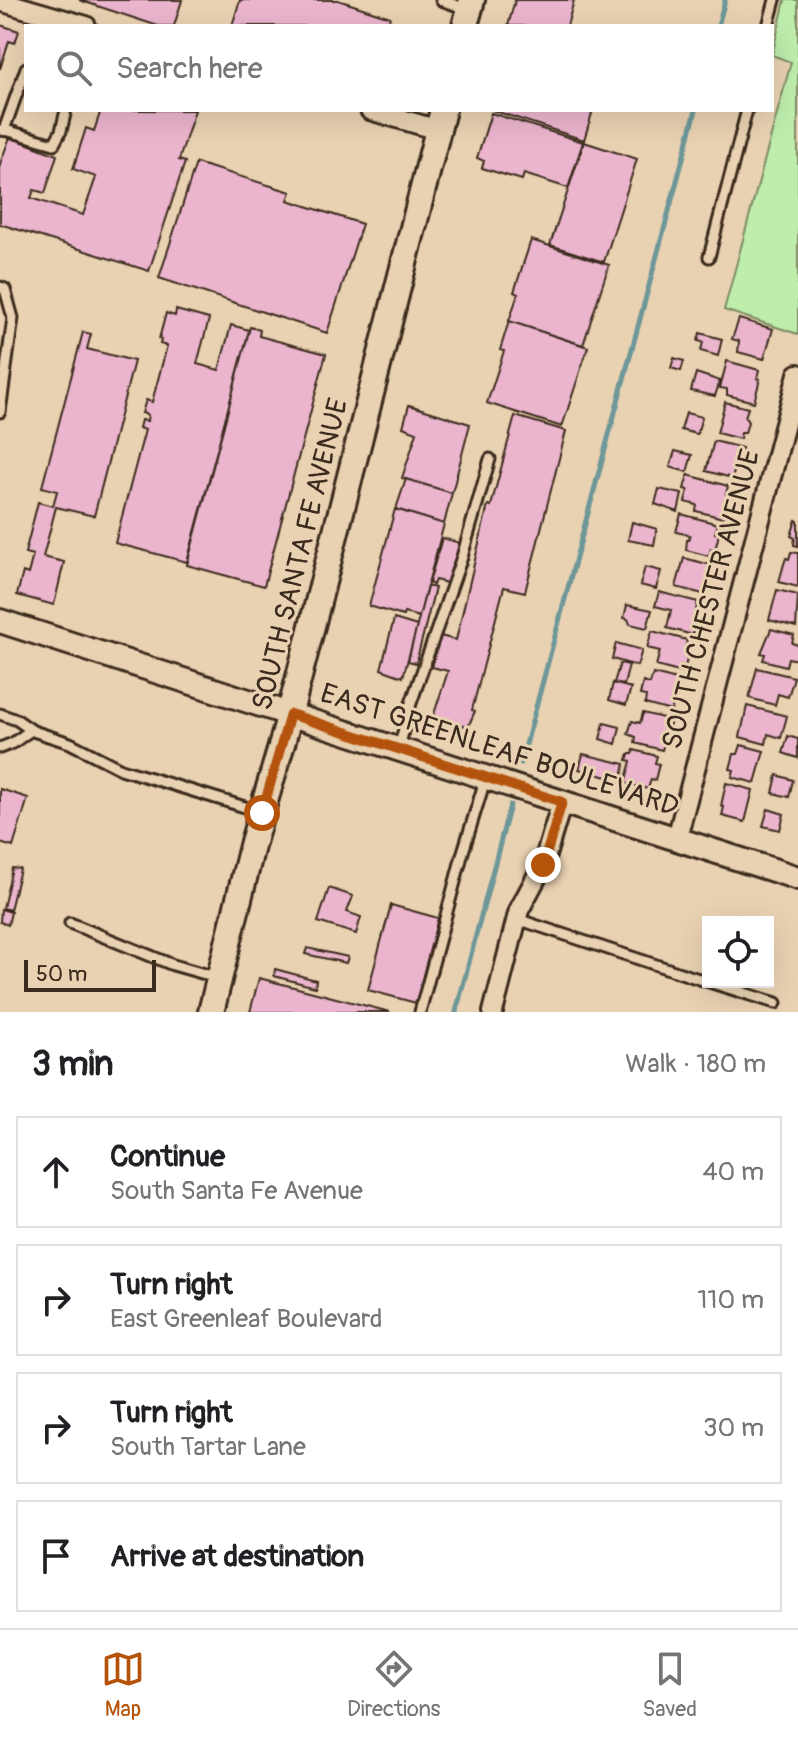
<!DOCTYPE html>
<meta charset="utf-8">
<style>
:root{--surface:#fff;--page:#f6f6f6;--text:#202124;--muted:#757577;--line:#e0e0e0;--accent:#b45309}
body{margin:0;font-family:Pangolin,sans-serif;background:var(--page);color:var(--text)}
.controls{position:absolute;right:24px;bottom:24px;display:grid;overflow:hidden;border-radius:0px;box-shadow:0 8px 32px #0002}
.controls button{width:72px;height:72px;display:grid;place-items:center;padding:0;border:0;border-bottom:2px solid var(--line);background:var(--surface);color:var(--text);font:40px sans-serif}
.scale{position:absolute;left:24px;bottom:20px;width:132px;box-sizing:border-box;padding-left:8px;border:4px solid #3b2a1e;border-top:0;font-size:22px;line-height:28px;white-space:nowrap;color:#3b2a1e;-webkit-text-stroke:6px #e9d2b2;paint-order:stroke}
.stop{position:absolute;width:24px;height:24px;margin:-18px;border:6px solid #b45309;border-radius:50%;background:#fff}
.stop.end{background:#b45309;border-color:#fff;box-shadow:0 2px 8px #0008}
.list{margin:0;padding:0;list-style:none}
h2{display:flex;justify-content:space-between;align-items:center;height:104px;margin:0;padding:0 32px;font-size:34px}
h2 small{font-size:26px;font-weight:400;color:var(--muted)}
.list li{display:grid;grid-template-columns:52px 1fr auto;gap:24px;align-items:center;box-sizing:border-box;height:112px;margin:0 16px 16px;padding:0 16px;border:2px solid var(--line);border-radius:0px}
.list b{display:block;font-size:30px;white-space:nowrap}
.list p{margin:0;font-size:26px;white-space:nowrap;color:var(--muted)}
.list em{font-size:26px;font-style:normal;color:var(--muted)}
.icon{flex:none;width:44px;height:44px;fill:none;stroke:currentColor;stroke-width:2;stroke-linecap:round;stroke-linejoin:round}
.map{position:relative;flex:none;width:798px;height:1012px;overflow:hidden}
.search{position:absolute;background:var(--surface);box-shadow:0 8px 32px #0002;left:24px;right:24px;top:24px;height:88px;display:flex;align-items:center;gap:20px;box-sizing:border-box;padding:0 28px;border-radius:0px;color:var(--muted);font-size:30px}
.sheet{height:616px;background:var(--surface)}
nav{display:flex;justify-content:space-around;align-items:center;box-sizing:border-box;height:112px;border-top:2px solid var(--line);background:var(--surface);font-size:22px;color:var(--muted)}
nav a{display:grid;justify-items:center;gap:4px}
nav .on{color:var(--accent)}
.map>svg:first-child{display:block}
.green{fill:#beedac;stroke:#7c8c65;stroke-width:2}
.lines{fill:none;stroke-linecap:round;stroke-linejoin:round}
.stream{stroke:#6d9798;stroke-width:5}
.building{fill:#ebb5ce;stroke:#3b2a1e;stroke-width:2}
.service-casing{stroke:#3b2a1e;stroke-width:15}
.minor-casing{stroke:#3b2a1e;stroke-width:24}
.tertiary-casing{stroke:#3b2a1e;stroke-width:28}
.secondary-casing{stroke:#3b2a1e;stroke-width:30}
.service{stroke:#e9d2b2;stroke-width:9}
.minor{stroke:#e9d2b2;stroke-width:18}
.tertiary{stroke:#e9d2b2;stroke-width:22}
.secondary{stroke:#e9d2b2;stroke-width:24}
.route{stroke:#b45309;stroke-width:10}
.labels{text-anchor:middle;stroke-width:6;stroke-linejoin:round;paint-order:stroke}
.street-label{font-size:28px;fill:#3b2a1e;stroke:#e9d2b2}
</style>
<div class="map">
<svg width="798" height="1012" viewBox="0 0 798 1012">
<rect width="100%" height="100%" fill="#e9d2b2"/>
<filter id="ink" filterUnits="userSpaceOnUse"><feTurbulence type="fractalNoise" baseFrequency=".0125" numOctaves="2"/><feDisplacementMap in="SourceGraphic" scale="16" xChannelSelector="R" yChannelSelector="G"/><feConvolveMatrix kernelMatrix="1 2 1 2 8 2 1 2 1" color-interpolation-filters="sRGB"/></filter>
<g filter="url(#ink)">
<path class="green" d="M 785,0 L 798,0 L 798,334 L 724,310 L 791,62 L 772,55 Z"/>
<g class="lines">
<path class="stream" d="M 718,26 L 725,0
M 521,763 L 696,110
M 456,1012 L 510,805"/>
</g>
<path class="building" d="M 79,0 L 182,0 L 174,26 L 158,26 Z
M 240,0 L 338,0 L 390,17 L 387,26 L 232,26 Z
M 515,0 L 574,0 L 567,26 L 508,26 Z
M 0,25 L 19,31 L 15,43 L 9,41 L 0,69 Z
M 101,110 L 195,110 L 179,160 L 185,162 L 149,271 L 0,224 L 0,164 L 10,137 L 57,155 L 45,193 L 34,190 L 31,198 L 83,215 L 96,177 L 73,169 L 86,128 L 94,131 Z
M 492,110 L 593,110 L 584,140 Z
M 491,113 L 583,142 L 568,188 L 524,174 L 522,180 L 482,168 L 484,161 L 477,158 Z
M 584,142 L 637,159 L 604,262 L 550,245 Z
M 196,163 L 291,192 L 288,200 L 362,224 L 327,333 L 159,278 Z
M 531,240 L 609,265 L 583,345 L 509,321 L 518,294 L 514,292 Z
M 176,310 L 209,319 L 197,364 L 219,370 L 231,325 L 249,330 L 187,562 L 115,543 L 145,430 L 139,428 L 141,420 L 147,421 L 148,415 L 142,413 L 146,400 L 152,402 L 167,346 L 160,344 L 161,340 L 159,339 L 166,313 L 175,316 Z
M 739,319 L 773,329 L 764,359 L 738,352 L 739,341 L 732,339 Z
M 509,321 L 588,347 L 562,427 L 487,403 L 504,351 L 500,350 Z
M 250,327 L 260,330 L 259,336 L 326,354 L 264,586 L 187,565 Z
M 83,332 L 91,334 L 87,349 L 134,361 L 94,516 L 56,507 L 43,557 L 64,562 L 54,605 L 17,595 L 23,572 L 28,574 L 33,555 L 25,553 L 38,502 L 53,506 L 57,491 L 42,487 Z
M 700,333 L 722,339 L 718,356 L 701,351 L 703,342 L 698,341 Z
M 674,358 L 684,361 L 681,371 L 671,368 Z
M 727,361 L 759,370 L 757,378 L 760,379 L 754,402 L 727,395 L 727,389 L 720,388 Z
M 696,373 L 720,381 L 715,396 L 691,391 Z
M 725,402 L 748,408 L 745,417 L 748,422 L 745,433 L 741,433 L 740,439 L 717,433 Z
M 409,405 L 470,424 L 452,493 L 402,478 L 417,432 L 403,427 Z
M 686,413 L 702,417 L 697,434 L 681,430 Z
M 515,416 L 566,431 L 525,592 L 504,587 L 472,710 L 475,711 L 468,727 L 433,717 L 448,671 L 432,667 L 440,636 L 456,640 L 488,505 L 491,506 Z
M 714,441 L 742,448 L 732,478 L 706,471 Z
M 675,451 L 692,455 L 687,472 L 670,467 Z
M 688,475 L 728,486 L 726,494 L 730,495 L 723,518 L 696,511 L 697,505 L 685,502 L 688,490 L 684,489 Z
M 406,479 L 452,493 L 444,524 L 396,509 Z
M 659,489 L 682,494 L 678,512 L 655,504 Z
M 395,509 L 444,524 L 419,617 L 404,613 L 403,616 L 369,606 Z
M 681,514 L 718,524 L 715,533 L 719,534 L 715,550 L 711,549 L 709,556 L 686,550 L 687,540 L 689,540 L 690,535 L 676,532 Z
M 796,520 L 798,521 L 798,546 L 794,545 L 795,538 L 791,536 Z
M 632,522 L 657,529 L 654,545 L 628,540 Z
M 442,538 L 460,543 L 447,583 L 435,580 L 433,585 L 429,583 Z
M 791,552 L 798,553 L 798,587 L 779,582 L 784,564 L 786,558 L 789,559 Z
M 684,558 L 711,565 L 703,594 L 676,587 Z
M 645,567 L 661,571 L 656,589 L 640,585 Z
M 427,586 L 435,588 L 416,663 L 408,661 Z
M 777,590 L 798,595 L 796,627 L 769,620 Z
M 659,592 L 698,602 L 696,610 L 699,611 L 693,635 L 667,628 L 671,610 L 655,606 Z
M 627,605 L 652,610 L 647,628 L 630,624 L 628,619 L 624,618 Z
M 394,619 L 417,626 L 403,677 L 381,669 Z
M 771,629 L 794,635 L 792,643 L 798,645 L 798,660 L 788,658 L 786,666 L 763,660 L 765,654 L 761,653 Z
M 652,631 L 687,640 L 685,650 L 689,651 L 685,667 L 681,666 L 679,672 L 656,666 L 660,651 L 647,648 Z
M 616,643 L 642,650 L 637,666 L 612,659 Z
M 620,663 L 629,665 L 624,685 L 614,683 Z
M 757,668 L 794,677 L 788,697 L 778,694 L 775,705 L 749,698 Z
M 653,674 L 681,681 L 671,711 L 645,704 L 646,696 L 640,695 L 643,682 L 650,684 Z
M 613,683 L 631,688 L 626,705 L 609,700 Z
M 747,706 L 787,716 L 781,738 L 768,734 L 766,744 L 740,737 Z
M 643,713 L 671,720 L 662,750 L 635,743 L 636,737 L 628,734 L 632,721 L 640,723 Z
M 604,723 L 620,727 L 616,744 L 600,739 Z
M 788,736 L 798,739 L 798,758 L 783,753 Z
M 741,745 L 764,751 L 755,783 L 732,777 L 734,770 L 730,769 L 734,754 L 738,754 Z
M 634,750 L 657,756 L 655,763 L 659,764 L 655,780 L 651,779 L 648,789 L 625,783 L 631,761 L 627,760 L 629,754 L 633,754 Z
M 583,754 L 625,764 L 621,781 L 579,769 Z
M 777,775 L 793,780 L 789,797 L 773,793 Z
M 726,783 L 753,790 L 745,822 L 722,816 L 724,807 L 721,806 Z
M 0,789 L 28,798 L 13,847 L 0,843 Z
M 768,809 L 784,814 L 780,830 L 763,826 Z
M 12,868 L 20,869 L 10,910 L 3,908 Z
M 329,888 L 353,896 L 347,912 L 361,917 L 356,934 L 318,922 Z
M 391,905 L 438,918 L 416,1003 L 368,990 Z
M 1,909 L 11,912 L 8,925 L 0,922 Z
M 307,948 L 348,957 L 346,963 L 305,954 Z
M 275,969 L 316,980 L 315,987 L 274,976 Z
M 259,978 L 390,1012 L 250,1012 Z"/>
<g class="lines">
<g class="service-casing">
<path id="service" d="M 441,0 L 466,9
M 768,26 L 775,0
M 0,130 L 9,131 L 54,144 L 61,131 L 66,110
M 4,130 L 26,68
M 709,257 L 747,110
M 0,287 L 5,289 L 13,318 L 0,412
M 0,714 L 17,720 L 33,731 L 70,743 L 121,769 L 261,812
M 0,748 L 13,743 L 31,730
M 399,748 L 409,709 L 462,557 L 490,459
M 517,919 L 708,982
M 70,923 L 173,965 L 219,978
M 709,982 L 776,1003
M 420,1012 L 463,852 L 486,777"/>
</g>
<g class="minor-casing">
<path id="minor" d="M 0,1 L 86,26
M 370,110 L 438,130
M 677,838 L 798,374
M 493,1012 L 519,910 L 543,865 L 562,802"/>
</g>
<g class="tertiary-casing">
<path id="tertiary" d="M 0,621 L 798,878"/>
</g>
<g class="secondary-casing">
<path id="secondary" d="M 465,26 L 472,0
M 211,1012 L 253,842 L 283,740 L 443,110"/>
</g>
<use href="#service" class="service"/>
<use href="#minor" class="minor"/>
<use href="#tertiary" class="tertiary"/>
<use href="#secondary" class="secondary"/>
</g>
</g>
<g class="lines" filter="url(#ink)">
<path class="route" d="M 262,813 L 290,714 L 562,802 L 543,865"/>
</g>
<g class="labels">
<g class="street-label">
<text transform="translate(299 554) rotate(-76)" y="10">SOUTH SANTA FE AVENUE</text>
<text transform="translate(710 599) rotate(-75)" y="10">SOUTH CHESTER AVENUE</text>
<text transform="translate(500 749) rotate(18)" y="10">EAST GREENLEAF BOULEVARD</text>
</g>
</g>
</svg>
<div class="controls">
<button><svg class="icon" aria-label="locate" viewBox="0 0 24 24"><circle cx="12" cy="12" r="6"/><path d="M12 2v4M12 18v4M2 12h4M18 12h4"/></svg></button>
</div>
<div class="scale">50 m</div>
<div class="stop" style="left:262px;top:813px"></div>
<div class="stop end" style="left:543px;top:865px"></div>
<div class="search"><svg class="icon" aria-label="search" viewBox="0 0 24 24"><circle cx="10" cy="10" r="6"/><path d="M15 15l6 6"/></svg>Search here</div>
</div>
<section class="sheet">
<h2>3 min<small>Walk · 180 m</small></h2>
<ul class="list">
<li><svg class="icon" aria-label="ahead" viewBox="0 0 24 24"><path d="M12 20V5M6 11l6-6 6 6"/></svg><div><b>Continue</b><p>South Santa Fe Avenue</p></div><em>40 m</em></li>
<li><svg class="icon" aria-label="right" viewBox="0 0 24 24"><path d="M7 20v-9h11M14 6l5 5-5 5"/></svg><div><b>Turn right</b><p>East Greenleaf Boulevard</p></div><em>110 m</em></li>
<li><svg class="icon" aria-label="right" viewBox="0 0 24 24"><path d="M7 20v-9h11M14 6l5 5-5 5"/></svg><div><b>Turn right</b><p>South Tartar Lane</p></div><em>30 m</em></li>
<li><svg class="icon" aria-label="arrive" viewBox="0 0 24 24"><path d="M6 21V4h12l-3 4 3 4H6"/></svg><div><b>Arrive at destination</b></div></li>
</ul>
</section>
<nav>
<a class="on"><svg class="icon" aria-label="map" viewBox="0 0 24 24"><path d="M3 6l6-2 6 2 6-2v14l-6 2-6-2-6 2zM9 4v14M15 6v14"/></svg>Map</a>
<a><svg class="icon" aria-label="directions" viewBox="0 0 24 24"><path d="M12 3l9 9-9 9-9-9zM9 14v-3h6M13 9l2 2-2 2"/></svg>Directions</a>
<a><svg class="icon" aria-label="saved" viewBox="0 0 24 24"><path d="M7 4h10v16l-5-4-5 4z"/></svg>Saved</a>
</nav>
